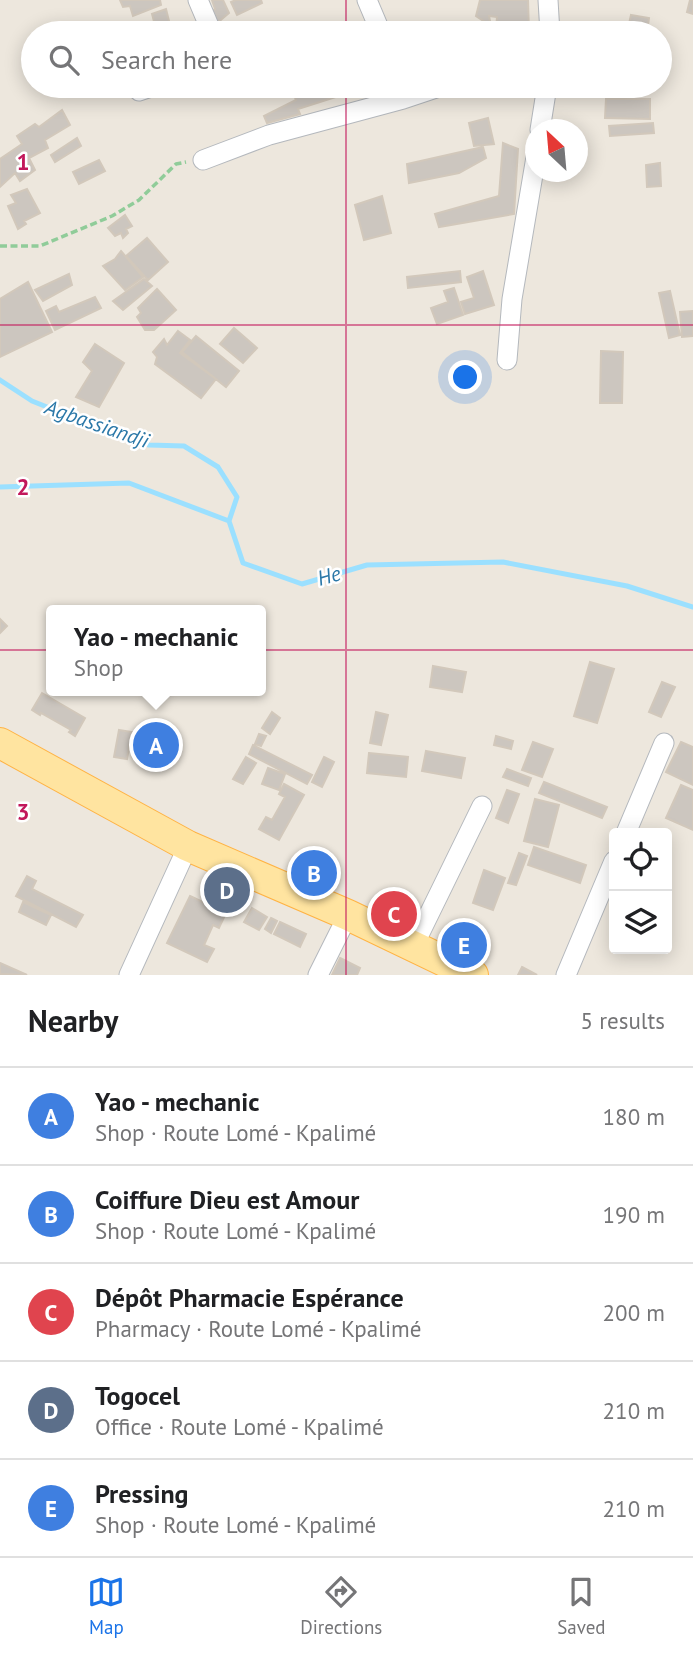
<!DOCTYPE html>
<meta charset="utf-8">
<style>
:root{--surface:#fff;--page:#f2f2f2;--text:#202124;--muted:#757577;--line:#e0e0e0;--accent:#1a73e8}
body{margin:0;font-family:"PT Sans",sans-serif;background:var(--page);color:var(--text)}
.controls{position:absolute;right:21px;bottom:21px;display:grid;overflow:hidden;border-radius:7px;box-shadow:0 4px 18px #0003}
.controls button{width:63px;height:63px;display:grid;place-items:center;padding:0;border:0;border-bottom:2px solid var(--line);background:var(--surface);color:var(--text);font:35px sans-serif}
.compass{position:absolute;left:525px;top:119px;width:63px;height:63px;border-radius:50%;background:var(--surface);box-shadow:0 4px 18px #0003;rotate:334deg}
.you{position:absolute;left:466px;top:378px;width:24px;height:24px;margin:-18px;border:5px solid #fff;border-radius:50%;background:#1a73e8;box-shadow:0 0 0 10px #1a73e833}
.badge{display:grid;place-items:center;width:46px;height:46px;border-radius:50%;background:var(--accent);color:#fff;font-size:23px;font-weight:700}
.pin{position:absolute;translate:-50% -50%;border:4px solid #fff;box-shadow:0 2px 7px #0006}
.popup{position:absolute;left:46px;top:605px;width:220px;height:91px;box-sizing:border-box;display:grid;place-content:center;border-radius:7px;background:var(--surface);filter:drop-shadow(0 2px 5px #0005);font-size:23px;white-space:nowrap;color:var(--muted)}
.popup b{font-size:26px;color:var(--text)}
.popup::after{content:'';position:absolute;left:50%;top:100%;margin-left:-14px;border:14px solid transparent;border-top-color:var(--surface)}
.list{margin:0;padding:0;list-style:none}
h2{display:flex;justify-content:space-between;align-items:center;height:91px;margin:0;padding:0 28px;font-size:30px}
h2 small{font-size:23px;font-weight:400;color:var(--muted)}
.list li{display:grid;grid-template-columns:46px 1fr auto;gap:21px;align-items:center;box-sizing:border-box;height:98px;padding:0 28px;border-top:2px solid var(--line)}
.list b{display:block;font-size:26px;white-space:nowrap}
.list p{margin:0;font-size:23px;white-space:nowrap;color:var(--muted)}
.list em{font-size:23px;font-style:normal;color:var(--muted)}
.icon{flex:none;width:38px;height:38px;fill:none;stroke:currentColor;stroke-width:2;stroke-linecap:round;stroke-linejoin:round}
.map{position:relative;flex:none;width:693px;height:975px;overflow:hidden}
.search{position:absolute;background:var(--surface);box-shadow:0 4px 18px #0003;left:21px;right:21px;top:21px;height:77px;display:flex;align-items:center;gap:18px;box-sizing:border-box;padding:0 24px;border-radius:38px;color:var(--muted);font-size:26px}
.sheet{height:581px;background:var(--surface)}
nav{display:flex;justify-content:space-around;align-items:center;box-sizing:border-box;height:98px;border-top:2px solid var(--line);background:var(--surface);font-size:19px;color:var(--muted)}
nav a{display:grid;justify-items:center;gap:4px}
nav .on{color:var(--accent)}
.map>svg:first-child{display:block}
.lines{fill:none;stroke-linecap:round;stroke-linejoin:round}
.stream{stroke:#9be0ff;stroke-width:5}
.building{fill:#ccc6bf;stroke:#d2c8bb;stroke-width:2}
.street-casing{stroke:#b4b8bd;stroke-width:21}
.primary-casing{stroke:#ffb344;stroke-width:32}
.path{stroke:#90cc99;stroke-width:3.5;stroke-dasharray:7 3.5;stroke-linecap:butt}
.street{stroke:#fff;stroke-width:19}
.primary{stroke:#ffe4a0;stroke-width:30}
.grid{fill:none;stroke:#c2185b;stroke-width:2;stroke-opacity:0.55}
.labels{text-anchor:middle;stroke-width:5;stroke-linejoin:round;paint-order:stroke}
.water-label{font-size:21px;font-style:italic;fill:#2b78a8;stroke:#fff}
.grid-label{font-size:23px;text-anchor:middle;font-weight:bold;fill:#c2185b;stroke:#fff;stroke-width:5;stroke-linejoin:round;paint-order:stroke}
</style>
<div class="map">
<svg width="693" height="975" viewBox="0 0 693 975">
<rect width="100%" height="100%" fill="#ede7dd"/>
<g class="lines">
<path class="stream" d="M 0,380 L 32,401 L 112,433 L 149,445 L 184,446 L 218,467 L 237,497 L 229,521
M 0,487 L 129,483 L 229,521 L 243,563 L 302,584 L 367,565 L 503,562 L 627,586 L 693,607"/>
</g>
<path class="building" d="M 120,0 L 160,0 L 161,5 L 133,16 L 130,6 L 123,7 Z
M 212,0 L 223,0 L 229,13 L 216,24 L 208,14 L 215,9 Z
M 236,0 L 261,0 L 262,3 L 237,15 L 231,2 Z
M 480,0 L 528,0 L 529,33 L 496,30 L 497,17 L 489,16 L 491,26 L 476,16 Z
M 690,0 L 693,0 L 693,14 L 687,12 Z
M 166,9 L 172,33 L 157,33 L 152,14 Z
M 631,15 L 649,18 L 647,33 L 627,33 Z
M 320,86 L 356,86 L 358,90 L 298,109 L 300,114 L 267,123 L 264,116 L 296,100 L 294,95 Z
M 606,99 L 650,99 L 650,119 L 605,118 Z
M 62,110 L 70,125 L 45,140 L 48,148 L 29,158 L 35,170 L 20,181 L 15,173 L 0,187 L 0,159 L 22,144 L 17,136 L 35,124 L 39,127 Z
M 488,118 L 494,144 L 474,146 L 469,123 Z
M 653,123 L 654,133 L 610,136 L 609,126 Z
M 77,138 L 81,146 L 55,162 L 51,155 Z
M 503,143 L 518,149 L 514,214 L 439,227 L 435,214 L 499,196 Z
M 483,147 L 486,158 L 459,173 L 409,183 L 407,164 Z
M 99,160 L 105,171 L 79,184 L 73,172 Z
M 660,163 L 661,186 L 647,187 L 646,165 Z
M 27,189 L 40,213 L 24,221 L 26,224 L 18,229 L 8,206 L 16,203 L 11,195 Z
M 382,196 L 391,233 L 364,240 L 355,205 Z
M 125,215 L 132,226 L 126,229 L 128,233 L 123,238 L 121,233 L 115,236 L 108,228 Z
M 147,238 L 168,262 L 148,280 L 126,256 Z
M 121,251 L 143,277 L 125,290 L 103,266 L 115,259 Z
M 460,271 L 461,282 L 408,288 L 407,277 Z
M 483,271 L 494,305 L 465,314 L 461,302 L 474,298 L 467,277 Z
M 69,274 L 72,285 L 43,301 L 35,290 Z
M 144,279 L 152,286 L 123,310 L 113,301 Z
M 28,282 L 52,332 L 0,357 L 0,299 Z
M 454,288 L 463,315 L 437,324 L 431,308 L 448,302 L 444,291 Z
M 157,289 L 176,310 L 154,330 L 145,330 L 137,317 L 141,313 L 138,308 Z
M 670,291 L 680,335 L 669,338 L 659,293 Z
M 95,297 L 101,308 L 55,330 L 46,311 L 56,306 L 59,312 Z
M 693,311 L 693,336 L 682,337 L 680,312 Z
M 234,328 L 257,348 L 243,363 L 220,344 Z
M 178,331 L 190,340 L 180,353 L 216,379 L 201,398 L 155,364 L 157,357 L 153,352 L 164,339 L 167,345 Z
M 196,336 L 239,371 L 226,387 L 182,352 Z
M 95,344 L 124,363 L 99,407 L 76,397 L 92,371 L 83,362 Z
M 601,351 L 623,352 L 622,403 L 600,403 Z
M 0,619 L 7,626 L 0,633 Z
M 590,662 L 614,669 L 597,723 L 574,716 Z
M 433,666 L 466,672 L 462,692 L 430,687 Z
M 662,682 L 675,687 L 661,717 L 649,712 Z
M 42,693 L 85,718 L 75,736 L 69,732 L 71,730 L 41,713 L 40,715 L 32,710 Z
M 272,712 L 280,718 L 270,734 L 262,728 Z
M 376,712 L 388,715 L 381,745 L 370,743 Z
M 119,730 L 132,732 L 127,759 L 114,757 Z
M 259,734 L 266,736 L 261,746 L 255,744 Z
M 496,736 L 513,741 L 511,749 L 494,745 Z
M 533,742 L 553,749 L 542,777 L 522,770 Z
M 681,742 L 693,747 L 693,785 L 666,772 Z
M 253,745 L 312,775 L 307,784 L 249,754 Z
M 426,751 L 465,758 L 461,778 L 422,771 Z
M 369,753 L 408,757 L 406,777 L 367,773 Z
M 246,757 L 256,763 L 243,784 L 233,779 Z
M 324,757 L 334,762 L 322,787 L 312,782 Z
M 268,768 L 285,774 L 279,790 L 262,784 Z
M 507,769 L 531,778 L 528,786 L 503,777 Z
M 544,782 L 607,807 L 602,818 L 539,793 Z
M 284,784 L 304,795 L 279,840 L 259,829 L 266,817 L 272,820 L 285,797 L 279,794 Z
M 681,785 L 693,790 L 693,830 L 666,818 Z
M 507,790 L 519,794 L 508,823 L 496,818 Z
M 535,799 L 559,805 L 548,847 L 524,841 Z
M 534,847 L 586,865 L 580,883 L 528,865 Z
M 519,853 L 527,856 L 516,885 L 508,883 Z
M 484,870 L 505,878 L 493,910 L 473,903 Z
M 27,876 L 36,881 L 32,889 L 83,915 L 76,927 L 16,896 Z
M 190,896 L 226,913 L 219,928 L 213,925 L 204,945 L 214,949 L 207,962 L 167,943 Z
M 23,902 L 51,915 L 46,925 L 19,912 Z
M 252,908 L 267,917 L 259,930 L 244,922 Z
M 271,918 L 277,921 L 271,933 L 265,929 Z
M 280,922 L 306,934 L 300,947 L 274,934 Z
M 340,958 L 360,968 L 357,975 L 332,975 Z
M 0,963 L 27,975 L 0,974 Z
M 522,967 L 537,975 L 518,975 Z"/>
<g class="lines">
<g class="street-casing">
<path id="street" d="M 198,0 L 212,33
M 367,0 L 381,33
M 548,0 L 550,33
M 358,33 L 379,29
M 139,91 L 154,86
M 540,130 L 547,86
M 203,160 L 269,135 L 403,99 L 442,86
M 507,360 L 512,299 L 536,157
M 626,833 L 664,743
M 414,945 L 482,806
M 129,975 L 188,846
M 318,975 L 348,915
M 566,975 L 614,861"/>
</g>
<g class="primary-casing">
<path id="primary" d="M 0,743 L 188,846 L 348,915 L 473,975"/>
</g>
<path class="path" d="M 0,246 L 40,246 L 112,216 L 139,200 L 176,164 L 186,162"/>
<use href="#street" class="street"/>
<use href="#primary" class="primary"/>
</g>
<path class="grid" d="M 346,0 L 346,33M 346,86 L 346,975M 0,325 L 693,325M 0,650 L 693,650"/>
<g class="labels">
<g class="water-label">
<text transform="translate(97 424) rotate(19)" y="7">Agbassiandji</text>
<text transform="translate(329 576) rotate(-16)" y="7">He</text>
</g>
</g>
<g class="grid-label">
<text x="23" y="170">1</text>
<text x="23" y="495">2</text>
<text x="23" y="820">3</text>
</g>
</svg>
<div class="controls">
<button><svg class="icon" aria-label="locate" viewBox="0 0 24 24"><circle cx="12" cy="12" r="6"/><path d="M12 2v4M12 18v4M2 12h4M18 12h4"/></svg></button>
<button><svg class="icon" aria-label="layers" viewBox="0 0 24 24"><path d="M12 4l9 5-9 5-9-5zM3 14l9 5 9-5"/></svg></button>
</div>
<svg class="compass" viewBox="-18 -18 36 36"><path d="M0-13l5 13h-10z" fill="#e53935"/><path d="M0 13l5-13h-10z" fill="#757577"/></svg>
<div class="you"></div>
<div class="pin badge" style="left:156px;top:745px;background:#3f7fe0">A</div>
<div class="popup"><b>Yao - mechanic</b>Shop</div>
<div class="pin badge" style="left:314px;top:873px;background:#3f7fe0">B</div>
<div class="pin badge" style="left:394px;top:914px;background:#e0444e">C</div>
<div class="pin badge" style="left:227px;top:890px;background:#5c6f8a">D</div>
<div class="pin badge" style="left:464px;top:945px;background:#3f7fe0">E</div>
<div class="search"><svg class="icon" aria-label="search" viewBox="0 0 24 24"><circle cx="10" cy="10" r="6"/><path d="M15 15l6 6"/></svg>Search here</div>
</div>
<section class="sheet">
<h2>Nearby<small>5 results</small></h2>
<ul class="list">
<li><span class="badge" style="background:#3f7fe0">A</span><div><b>Yao - mechanic</b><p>Shop · Route Lomé - Kpalimé</p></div><em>180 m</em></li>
<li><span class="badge" style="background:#3f7fe0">B</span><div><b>Coiffure Dieu est Amour</b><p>Shop · Route Lomé - Kpalimé</p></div><em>190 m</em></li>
<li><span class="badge" style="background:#e0444e">C</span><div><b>Dépôt Pharmacie Espérance</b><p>Pharmacy · Route Lomé - Kpalimé</p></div><em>200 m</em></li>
<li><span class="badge" style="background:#5c6f8a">D</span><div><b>Togocel</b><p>Office · Route Lomé - Kpalimé</p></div><em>210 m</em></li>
<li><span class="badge" style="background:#3f7fe0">E</span><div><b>Pressing</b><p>Shop · Route Lomé - Kpalimé</p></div><em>210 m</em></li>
</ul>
</section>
<nav>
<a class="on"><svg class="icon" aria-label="map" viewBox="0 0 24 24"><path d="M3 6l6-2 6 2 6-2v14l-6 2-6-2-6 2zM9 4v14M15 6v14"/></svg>Map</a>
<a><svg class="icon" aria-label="directions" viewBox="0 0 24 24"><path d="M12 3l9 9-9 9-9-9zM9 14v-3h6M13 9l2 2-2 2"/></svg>Directions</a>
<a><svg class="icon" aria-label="saved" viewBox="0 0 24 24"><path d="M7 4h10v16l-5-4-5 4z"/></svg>Saved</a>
</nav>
